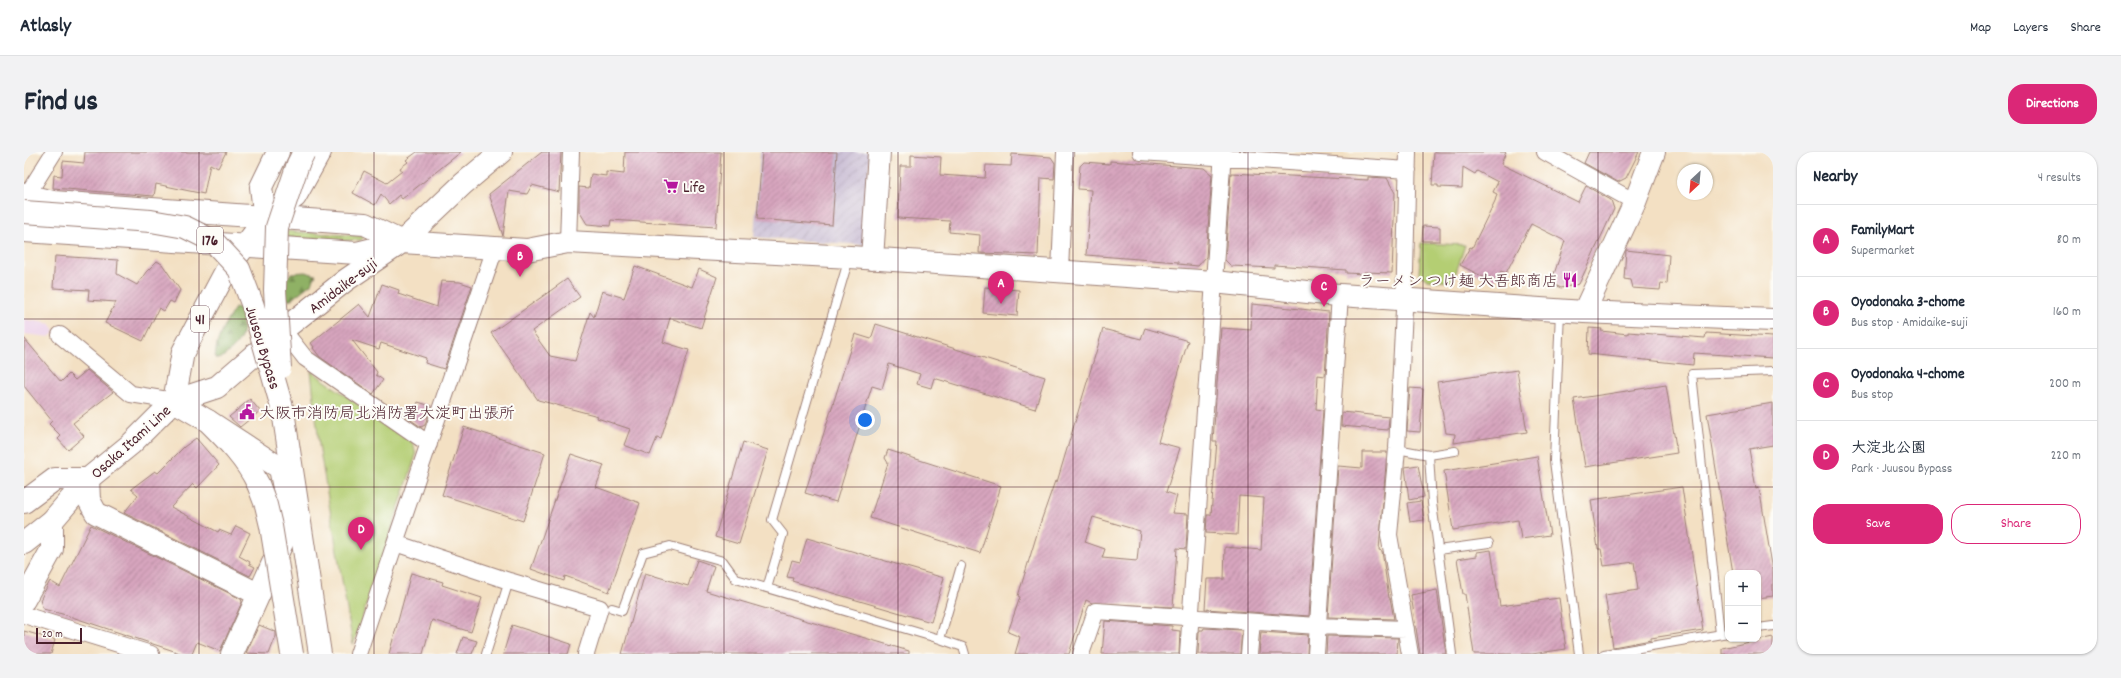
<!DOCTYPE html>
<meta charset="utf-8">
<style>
:root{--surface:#fff;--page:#f2f2f3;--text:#1f2937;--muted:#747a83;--line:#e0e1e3;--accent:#db2777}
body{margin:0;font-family:Dekko,"Klee One",sans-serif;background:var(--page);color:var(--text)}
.controls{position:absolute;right:12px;bottom:12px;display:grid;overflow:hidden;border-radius:8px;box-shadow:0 1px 3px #0004}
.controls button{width:36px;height:36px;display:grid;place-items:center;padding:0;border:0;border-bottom:1px solid var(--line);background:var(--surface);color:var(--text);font:20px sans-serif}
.compass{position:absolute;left:1653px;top:12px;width:36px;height:36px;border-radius:50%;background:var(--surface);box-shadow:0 1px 3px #0004;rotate:206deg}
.scale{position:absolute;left:12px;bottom:10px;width:46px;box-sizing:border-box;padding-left:4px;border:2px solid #4a1f2b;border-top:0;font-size:11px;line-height:14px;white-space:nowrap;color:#4a1f2b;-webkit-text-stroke:3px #fdfcf7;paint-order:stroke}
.you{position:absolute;left:841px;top:268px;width:14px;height:14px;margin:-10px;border:3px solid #fff;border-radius:50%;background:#1a73e8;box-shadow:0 0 0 6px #1a73e833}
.badge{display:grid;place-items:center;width:26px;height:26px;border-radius:50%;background:var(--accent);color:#fff;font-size:13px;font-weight:700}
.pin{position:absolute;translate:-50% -33px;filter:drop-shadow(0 1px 2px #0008)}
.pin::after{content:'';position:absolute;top:21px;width:14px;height:12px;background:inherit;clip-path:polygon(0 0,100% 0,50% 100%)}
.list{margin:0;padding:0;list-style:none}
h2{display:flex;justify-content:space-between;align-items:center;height:52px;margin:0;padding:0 16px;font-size:17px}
h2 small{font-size:13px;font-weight:400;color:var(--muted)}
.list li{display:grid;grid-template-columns:26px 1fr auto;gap:12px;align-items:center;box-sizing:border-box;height:72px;padding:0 16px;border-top:1px solid var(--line)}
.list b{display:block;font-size:15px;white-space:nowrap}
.list p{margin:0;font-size:13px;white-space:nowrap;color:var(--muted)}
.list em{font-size:13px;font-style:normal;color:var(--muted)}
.actions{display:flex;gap:8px;padding:12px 16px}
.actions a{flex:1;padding:9px 0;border:1px solid var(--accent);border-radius:16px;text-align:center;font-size:14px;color:var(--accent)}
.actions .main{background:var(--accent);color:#fff}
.map{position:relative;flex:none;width:1749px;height:502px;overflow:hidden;border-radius:16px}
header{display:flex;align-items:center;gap:24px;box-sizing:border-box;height:56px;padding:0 20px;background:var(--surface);border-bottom:1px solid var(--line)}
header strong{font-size:19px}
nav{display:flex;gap:22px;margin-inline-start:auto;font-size:14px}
.intro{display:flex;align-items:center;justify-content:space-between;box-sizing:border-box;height:96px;padding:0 24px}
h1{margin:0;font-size:28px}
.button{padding:10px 18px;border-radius:16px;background:var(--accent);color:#fff;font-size:14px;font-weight:700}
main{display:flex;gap:24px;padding:0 24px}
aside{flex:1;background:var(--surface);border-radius:16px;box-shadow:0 1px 3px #0004}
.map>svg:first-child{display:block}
.built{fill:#ecd1ea}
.industrial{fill:url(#industrial-furrows)}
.grass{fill:url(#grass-tufts);stroke:#7f764f}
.forest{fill:url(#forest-firs);stroke:#6c6848}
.park{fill:#b4ce73;stroke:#7f764f}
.building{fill:url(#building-hatch);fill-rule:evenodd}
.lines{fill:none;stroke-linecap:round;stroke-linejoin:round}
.lane-casing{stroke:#9e8077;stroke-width:10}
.street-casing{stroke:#9e8077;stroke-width:18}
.secondary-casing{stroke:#9e8077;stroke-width:24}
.primary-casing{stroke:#9e8077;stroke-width:24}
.highway-casing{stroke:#9e8077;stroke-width:24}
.lane{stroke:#fff;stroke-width:8}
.street{stroke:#fff;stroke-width:16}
.secondary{stroke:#fff;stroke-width:22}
.primary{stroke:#fff;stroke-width:22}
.highway{stroke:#fff;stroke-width:22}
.highway-bridge-casing{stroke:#9e8077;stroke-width:24;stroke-linecap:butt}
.highway-bridge{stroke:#fff;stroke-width:22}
.grid{fill:none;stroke:#4a1f2b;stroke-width:1;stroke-opacity:0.55}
.labels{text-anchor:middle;stroke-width:4;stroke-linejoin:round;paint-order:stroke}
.shield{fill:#fdfcf7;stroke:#806168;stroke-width:1}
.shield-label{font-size:15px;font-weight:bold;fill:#4a1f2b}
.poi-label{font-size:16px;fill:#4a1f2b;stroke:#fdfcf7;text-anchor:start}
.street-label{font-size:16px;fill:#4a1f2b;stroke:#fdfcf7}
</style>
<header>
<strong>Atlasly</strong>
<nav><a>Map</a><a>Layers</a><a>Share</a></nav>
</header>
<div class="intro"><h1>Find us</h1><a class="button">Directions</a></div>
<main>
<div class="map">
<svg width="1749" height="502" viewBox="0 0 1749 502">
<defs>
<pattern id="industrial-furrows" width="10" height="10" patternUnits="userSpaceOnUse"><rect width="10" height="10" fill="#cbbfd5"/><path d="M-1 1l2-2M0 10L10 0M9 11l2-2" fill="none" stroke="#b0a4b7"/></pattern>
<pattern id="grass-tufts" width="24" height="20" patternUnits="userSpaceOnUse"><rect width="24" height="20" fill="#b4ce73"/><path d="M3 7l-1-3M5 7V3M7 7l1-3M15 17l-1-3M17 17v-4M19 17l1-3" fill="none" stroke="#9cb064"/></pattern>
<pattern id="forest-firs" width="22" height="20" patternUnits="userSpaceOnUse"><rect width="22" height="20" fill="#8fb165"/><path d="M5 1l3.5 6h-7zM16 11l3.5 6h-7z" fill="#778f53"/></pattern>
<pattern id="building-hatch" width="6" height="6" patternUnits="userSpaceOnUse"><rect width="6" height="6" fill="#d7a5be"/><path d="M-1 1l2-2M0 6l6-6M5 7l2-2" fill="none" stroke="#b0869b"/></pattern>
</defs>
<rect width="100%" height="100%" fill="#fdfcf7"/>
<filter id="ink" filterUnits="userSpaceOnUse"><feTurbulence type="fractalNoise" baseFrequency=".025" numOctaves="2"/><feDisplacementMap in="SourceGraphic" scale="8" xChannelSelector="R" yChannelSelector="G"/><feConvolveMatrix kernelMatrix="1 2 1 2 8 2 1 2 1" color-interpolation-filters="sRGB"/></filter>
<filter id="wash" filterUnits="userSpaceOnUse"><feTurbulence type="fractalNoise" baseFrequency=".012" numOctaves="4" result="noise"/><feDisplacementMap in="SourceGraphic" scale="16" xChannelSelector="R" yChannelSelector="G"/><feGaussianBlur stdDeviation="0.9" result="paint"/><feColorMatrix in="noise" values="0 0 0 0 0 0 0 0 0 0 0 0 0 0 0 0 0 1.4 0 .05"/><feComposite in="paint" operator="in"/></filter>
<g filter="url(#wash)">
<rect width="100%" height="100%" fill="#f3e0c3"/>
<path class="built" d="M 0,167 L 27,172 L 31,180 L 25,185 L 0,182 Z"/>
<path class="industrial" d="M 736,0 L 846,0 L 840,93 L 730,85 Z"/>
<path class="grass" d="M 260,79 L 338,84 L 339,86 L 337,88 L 310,89 L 261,85 Z"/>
<path class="forest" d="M 281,120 L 292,123 L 288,131 L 265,149 L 259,140 L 262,127 L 267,121 Z
M 217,155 C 221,184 220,189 196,207 L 191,206 C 192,186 200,173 211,156 Z"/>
<path class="park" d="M 1397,91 L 1441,93 L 1429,130 L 1403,128 L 1395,121 Z
M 287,219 L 389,291 L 392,303 L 329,493 L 295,293 Z"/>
<g id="blocks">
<path class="building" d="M 61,0 L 202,0 L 194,16 L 186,12 L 180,42 L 132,32 L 130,44 L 29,36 L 30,23 L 38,24 L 39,9 L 60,11 Z
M 393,0 L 437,0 L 378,47 L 375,43 L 365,52 L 357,42 L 351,53 L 329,41 L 340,19 L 363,31 L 378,19 L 376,16 L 384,10 L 382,8 Z
M 518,0 L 537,0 L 535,40 L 508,33 L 503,42 L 485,39 L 479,84 L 465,42 Z
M 601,0 L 697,0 L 692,75 L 587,68 L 586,74 L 563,72 L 555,59 L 555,35 L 565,36 L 567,22 L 582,24 L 582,20 L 600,22 Z
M 738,0 L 813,0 L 808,73 L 733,67 Z
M 1410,0 L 1482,0 L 1477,12 L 1554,50 L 1562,34 L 1587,48 L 1590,57 L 1555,132 L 1537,136 L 1527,131 L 1541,89 L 1507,72 L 1482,121 L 1477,119 L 1471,128 L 1466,125 L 1465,128 L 1436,113 L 1446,95 L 1448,96 L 1471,49 L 1473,42 L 1469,40 L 1474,30 L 1453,19 L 1451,22 L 1439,15 L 1438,36 L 1414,35 L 1414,33 L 1408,33 Z
M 1565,0 L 1615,0 L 1602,26 L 1594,30 L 1560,11 Z
M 988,2 L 1027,5 L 1031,11 L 1030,27 L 1017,26 L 1014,103 L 955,101 L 956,83 L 925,80 L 926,69 L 874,66 L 876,14 L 887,14 L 887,3 L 917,5 L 916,23 L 961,26 L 962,13 L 987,14 Z
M 1086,9 L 1180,16 L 1188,23 L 1182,105 L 1174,114 L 1154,112 L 1154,110 L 1062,103 L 1067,38 L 1054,37 L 1056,14 L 1060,10 L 1086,12 Z
M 1207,21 L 1344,28 L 1344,25 L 1363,26 L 1371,41 L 1368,121 L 1340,120 L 1340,122 L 1322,121 L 1322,118 L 1250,113 L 1250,116 L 1207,114 L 1201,108 Z
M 1399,74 L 1416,75 L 1416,89 L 1398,89 Z
M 1602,98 L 1645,103 L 1643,132 L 1637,131 L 1636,138 L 1608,136 L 1606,128 L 1600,127 Z
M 31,104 L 94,108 L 93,122 L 113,133 L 122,120 L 133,109 L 138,112 L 156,138 L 150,151 L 146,149 L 140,159 L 135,156 L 119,189 L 81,171 L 92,150 L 64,148 L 65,138 L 29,136 Z
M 611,114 L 668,135 L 675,117 L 693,125 L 677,176 L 646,166 L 639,190 L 665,198 L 637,287 L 633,286 L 626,303 L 600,293 L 606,277 L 573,266 L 574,264 L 514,248 L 467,181 L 543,127 L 556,145 L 508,179 L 526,204 L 551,209 L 566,160 L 570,165 L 578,139 L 600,146 Z
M 417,129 L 436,130 L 448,134 L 420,217 L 401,211 L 402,206 L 357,191 L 355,197 L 328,188 L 353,220 L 352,223 L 359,228 L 349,242 L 296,205 L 289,196 L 290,195 L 287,191 L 335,152 L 346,165 L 358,132 L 375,138 L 374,142 L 413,155 Z
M 961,135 L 995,138 L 993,164 L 959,161 Z
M 1228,152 L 1305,160 L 1301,224 L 1294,223 L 1292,257 L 1299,258 L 1285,464 L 1181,457 L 1183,427 L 1200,427 L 1201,395 L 1237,398 L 1240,346 L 1215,344 L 1213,383 L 1182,381 L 1183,363 L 1187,363 L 1193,289 L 1189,289 L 1197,176 L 1227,178 Z
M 852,172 L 1021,225 L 1011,257 L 910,226 L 907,236 L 893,232 L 896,222 L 865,212 L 858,237 L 848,234 L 812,350 L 781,341 L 831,182 L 847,187 Z
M 1121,176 L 1164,189 L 1134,290 L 1156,296 L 1142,340 L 1153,344 L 1148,361 L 1164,362 L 1162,397 L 1153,396 L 1149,455 L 1068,451 L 1062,448 L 1045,502 L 991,502 L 996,485 L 984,480 L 996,445 L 994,444 L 1016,372 L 1031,329 L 1033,330 L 1079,177 L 1117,187 ZM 1069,365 L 1116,379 L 1113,409 L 1078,406 L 1081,397 L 1061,390 Z
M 1565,176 L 1578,177 L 1577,179 L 1604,182 L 1604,180 L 1681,186 L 1682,181 L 1749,185 L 1749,206 L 1670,201 L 1669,213 L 1564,202 Z
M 0,186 L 37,230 L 45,222 L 51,228 L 63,218 L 89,240 L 49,271 L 60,284 L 44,298 L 34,287 L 37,284 L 25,272 L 28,269 L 0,234 Z
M 1493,218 L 1503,280 L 1430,291 L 1431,282 L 1422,281 L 1413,230 Z
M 1642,233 L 1653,301 L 1561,315 L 1550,247 Z
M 1386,236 L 1399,237 L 1396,280 L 1383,279 Z
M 226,247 L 236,259 L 216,275 L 205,265 Z
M 394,250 L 407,254 L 401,273 L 397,275 L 387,268 Z
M 1749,251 L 1749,293 L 1725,297 L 1732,336 L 1735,335 L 1749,419 L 1749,444 L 1734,446 L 1734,421 L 1709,421 L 1683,262 Z
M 1318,260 L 1365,265 L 1364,278 L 1317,274 Z
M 440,275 L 521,301 L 499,369 L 418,343 Z
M 172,286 L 195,313 L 173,336 L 169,332 L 147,355 L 194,380 L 195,378 L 207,383 L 212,374 L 226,381 L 215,404 L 226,410 L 225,412 L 231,415 L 226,424 L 100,361 L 114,343 L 107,337 L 131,319 L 134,321 L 160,295 Z
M 719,290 L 744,298 L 715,392 L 691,385 Z
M 864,298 L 977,334 L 956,401 L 846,366 L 864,311 L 861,306 Z
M 1338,300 L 1363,300 L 1355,398 L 1358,399 L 1365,446 L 1366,446 L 1370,467 L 1304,465 L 1314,314 L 1338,316 Z
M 547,302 L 580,313 L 572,335 L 616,351 L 585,440 L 541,424 L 540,429 L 507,417 Z
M 1513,304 L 1526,383 L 1497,387 L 1494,368 L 1429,378 L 1420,319 Z
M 1394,313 L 1400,345 L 1385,348 L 1381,315 Z
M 1658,335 L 1679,478 L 1627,486 L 1627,488 L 1589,495 L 1581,443 L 1614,438 L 1610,410 L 1580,414 L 1577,397 L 1574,397 L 1567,348 Z
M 1397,349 L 1400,368 L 1386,370 L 1383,351 Z
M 67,373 L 217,447 L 218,450 L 196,499 L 173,490 L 168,502 L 159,502 L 42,463 L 19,457 L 16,448 L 26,429 L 36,435 Z
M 783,386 L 920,426 L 907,470 L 768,429 L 769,426 L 763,425 L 768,408 L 776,410 Z
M 1467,398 L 1476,454 L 1535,446 L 1542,497 L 1508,502 L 1450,502 L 1441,442 L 1439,442 L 1433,407 L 1453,404 L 1453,400 Z
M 673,408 L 690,414 L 682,439 L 885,499 L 885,502 L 598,502 L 621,421 L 664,434 Z
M 387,421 L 419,430 L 418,433 L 458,446 L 447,480 L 408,468 L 399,502 L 365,502 Z
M 1413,438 L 1422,502 L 1396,502 L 1387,443 Z
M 1081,469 L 1148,474 L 1148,478 L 1156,479 L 1155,502 L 1078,502 Z
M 235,473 L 252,480 L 252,484 L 245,502 L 222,501 Z
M 488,473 L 547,492 L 544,502 L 479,502 Z
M 1180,476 L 1218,478 L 1216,502 L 1174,502 L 1175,480 L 1176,478 L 1179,478 Z
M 0,479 L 31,488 L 27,502 L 0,502 Z
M 1237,480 L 1284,483 L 1283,502 L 1235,502 Z
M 1303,484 L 1374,486 L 1373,502 L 1302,502 Z
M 439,485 L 453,489 L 448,502 L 433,502 Z
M 1749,485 L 1749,502 L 1698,502 L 1698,496 Z"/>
</g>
</g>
<g filter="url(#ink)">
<use href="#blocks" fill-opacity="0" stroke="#9e8077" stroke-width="1"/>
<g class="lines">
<g class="lane-casing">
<path id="lane" d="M 1536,159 L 1530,309 L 1555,502
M 1373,297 L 1405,303 L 1431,299
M 1405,303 L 1408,351 L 1428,502
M 1414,398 L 1465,391
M 743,436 L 759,382 L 748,368 L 825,106
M 588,456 L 598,459 L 619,401 L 646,394 L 699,409 L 712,427 L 916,487 L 939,495 L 941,502
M 1734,476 L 1749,474
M 1696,482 L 1668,222 L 1749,219
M 916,487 L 937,414
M 462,502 L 485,429
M 1580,502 L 1704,481"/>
</g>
<g class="street-casing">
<path id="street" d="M 1117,0 L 1384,18
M 1384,0 L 1380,158 L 1373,297 L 1365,383 L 1386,502
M 1521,0 L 1611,50
M 3,43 L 30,0
M 544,90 L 547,0
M 471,96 L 371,391 L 485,429 L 576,456 L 562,502
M 1036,120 L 1041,0
M 259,178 L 281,206 L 405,292
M 36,183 L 107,242 L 150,249
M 0,463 L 127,502
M 334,502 L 371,391
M 1057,502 L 1072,459 L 1294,474 L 1382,477
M 1164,502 L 1199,0
M 1225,502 L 1228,470
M 1292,502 L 1316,143"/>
</g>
<g class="secondary-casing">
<path id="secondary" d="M 0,43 L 29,50 L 341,72 L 378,90
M 0,79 L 333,101 L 378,90 L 503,98 L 544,90 L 826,105 L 1190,130 L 1302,142 L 1560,160 L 1749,168
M 848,107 L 855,0
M 1560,160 L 1611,50 L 1630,0
M 150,249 L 193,235 L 259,178 L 322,128 L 378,90 L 439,32 L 477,0
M 150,249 L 184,269 L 256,316 L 267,371 L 208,502
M 0,350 L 31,327 L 64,327 L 65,348 L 72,361 L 234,442
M 0,448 L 28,397 L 28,369"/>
</g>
<g class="primary-casing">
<path id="primary" d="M 241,67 L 237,35 L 254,0
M 0,391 L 28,369 L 64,327 L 107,292 L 150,249 L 159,200 L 202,119 L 241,67 L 271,45 L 296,0"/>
</g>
<g class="highway-casing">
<path id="highway" d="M 259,259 L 296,502
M 184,269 C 204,289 222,307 234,332"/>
</g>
<use href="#lane" class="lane"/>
<use href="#street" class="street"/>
<use href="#secondary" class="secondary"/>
<use href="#primary" class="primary"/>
<use href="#highway" class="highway"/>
<g class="highway-bridge-casing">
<path id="highway-bridge" d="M 0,60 L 127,69 L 161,75 L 189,89 L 215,117 L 229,154 L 259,259
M 256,216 L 251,138 L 253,75 L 274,12 L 280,0
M 234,332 L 242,353 L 247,374 L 268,502"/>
</g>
<use href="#highway-bridge" class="highway-bridge"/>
</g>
</g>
<path class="grid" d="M 175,0 L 175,502M 350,0 L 350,502M 525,0 L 525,502M 700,0 L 700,502M 874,0 L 874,502M 1049,0 L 1049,502M 1224,0 L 1224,502M 1399,0 L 1399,502M 1574,0 L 1574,502M 0,167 L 1749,167M 0,335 L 1749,335"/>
<defs>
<g id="supermarket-bare" transform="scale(1.2)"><path d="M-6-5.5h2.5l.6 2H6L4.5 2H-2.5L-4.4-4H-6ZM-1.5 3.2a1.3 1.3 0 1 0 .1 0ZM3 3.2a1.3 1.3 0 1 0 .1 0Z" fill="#b5179e" stroke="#fdfcf7" stroke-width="2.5" paint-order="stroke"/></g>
<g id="restaurant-bare" transform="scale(1.2)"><path d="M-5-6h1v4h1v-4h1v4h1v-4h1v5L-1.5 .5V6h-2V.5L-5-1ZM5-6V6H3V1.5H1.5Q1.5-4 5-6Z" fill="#b5179e" stroke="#fdfcf7" stroke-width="2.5" paint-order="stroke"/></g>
<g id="civic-bare" transform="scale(1.2)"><path d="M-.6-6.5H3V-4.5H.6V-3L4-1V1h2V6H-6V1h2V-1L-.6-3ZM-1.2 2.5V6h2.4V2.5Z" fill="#b5179e" stroke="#fdfcf7" stroke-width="2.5" paint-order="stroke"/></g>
</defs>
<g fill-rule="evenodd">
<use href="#supermarket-bare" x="647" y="34"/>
<use href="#restaurant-bare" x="1546" y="128"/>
<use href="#civic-bare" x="223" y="260"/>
</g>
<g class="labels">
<g class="shield">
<rect x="173" y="75" width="26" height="26" rx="3"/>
<rect x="167" y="154" width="18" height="26" rx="3"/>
</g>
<g class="shield-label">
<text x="186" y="93">176</text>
<text x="176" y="172">41</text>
</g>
<g class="poi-label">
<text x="659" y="40">Life</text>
<text x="1534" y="134" text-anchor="end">ラーメン つけ麺 大吾郎商店</text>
<text x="235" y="266">大阪市消防局北消防署大淀町出張所</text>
</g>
<g class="street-label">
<text transform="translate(318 133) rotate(-37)" y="6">Amidaike-suji</text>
<text transform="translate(240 195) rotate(73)" y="6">Juusou Bypass</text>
<text transform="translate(106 289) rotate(-42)" y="6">Osaka Itami Line</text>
</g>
</g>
</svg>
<div class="controls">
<button>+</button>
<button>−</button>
</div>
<svg class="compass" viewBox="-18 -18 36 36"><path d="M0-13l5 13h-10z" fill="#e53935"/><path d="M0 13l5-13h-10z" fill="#747a83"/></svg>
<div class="scale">20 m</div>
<div class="you"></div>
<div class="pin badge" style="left:977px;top:152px">A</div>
<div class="pin badge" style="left:496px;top:125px">B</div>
<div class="pin badge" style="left:1300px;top:155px">C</div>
<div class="pin badge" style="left:337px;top:398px">D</div>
</div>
<aside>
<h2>Nearby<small>4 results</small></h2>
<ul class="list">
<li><span class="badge">A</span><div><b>FamilyMart</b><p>Supermarket</p></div><em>80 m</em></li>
<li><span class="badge">B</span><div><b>Oyodonaka 3-chome</b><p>Bus stop · Amidaike-suji</p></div><em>160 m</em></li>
<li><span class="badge">C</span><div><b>Oyodonaka 4-chome</b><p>Bus stop</p></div><em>200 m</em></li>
<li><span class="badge">D</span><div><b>大淀北公園</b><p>Park · Juusou Bypass</p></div><em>220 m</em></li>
</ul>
<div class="actions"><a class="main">Save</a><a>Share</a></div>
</aside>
</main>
